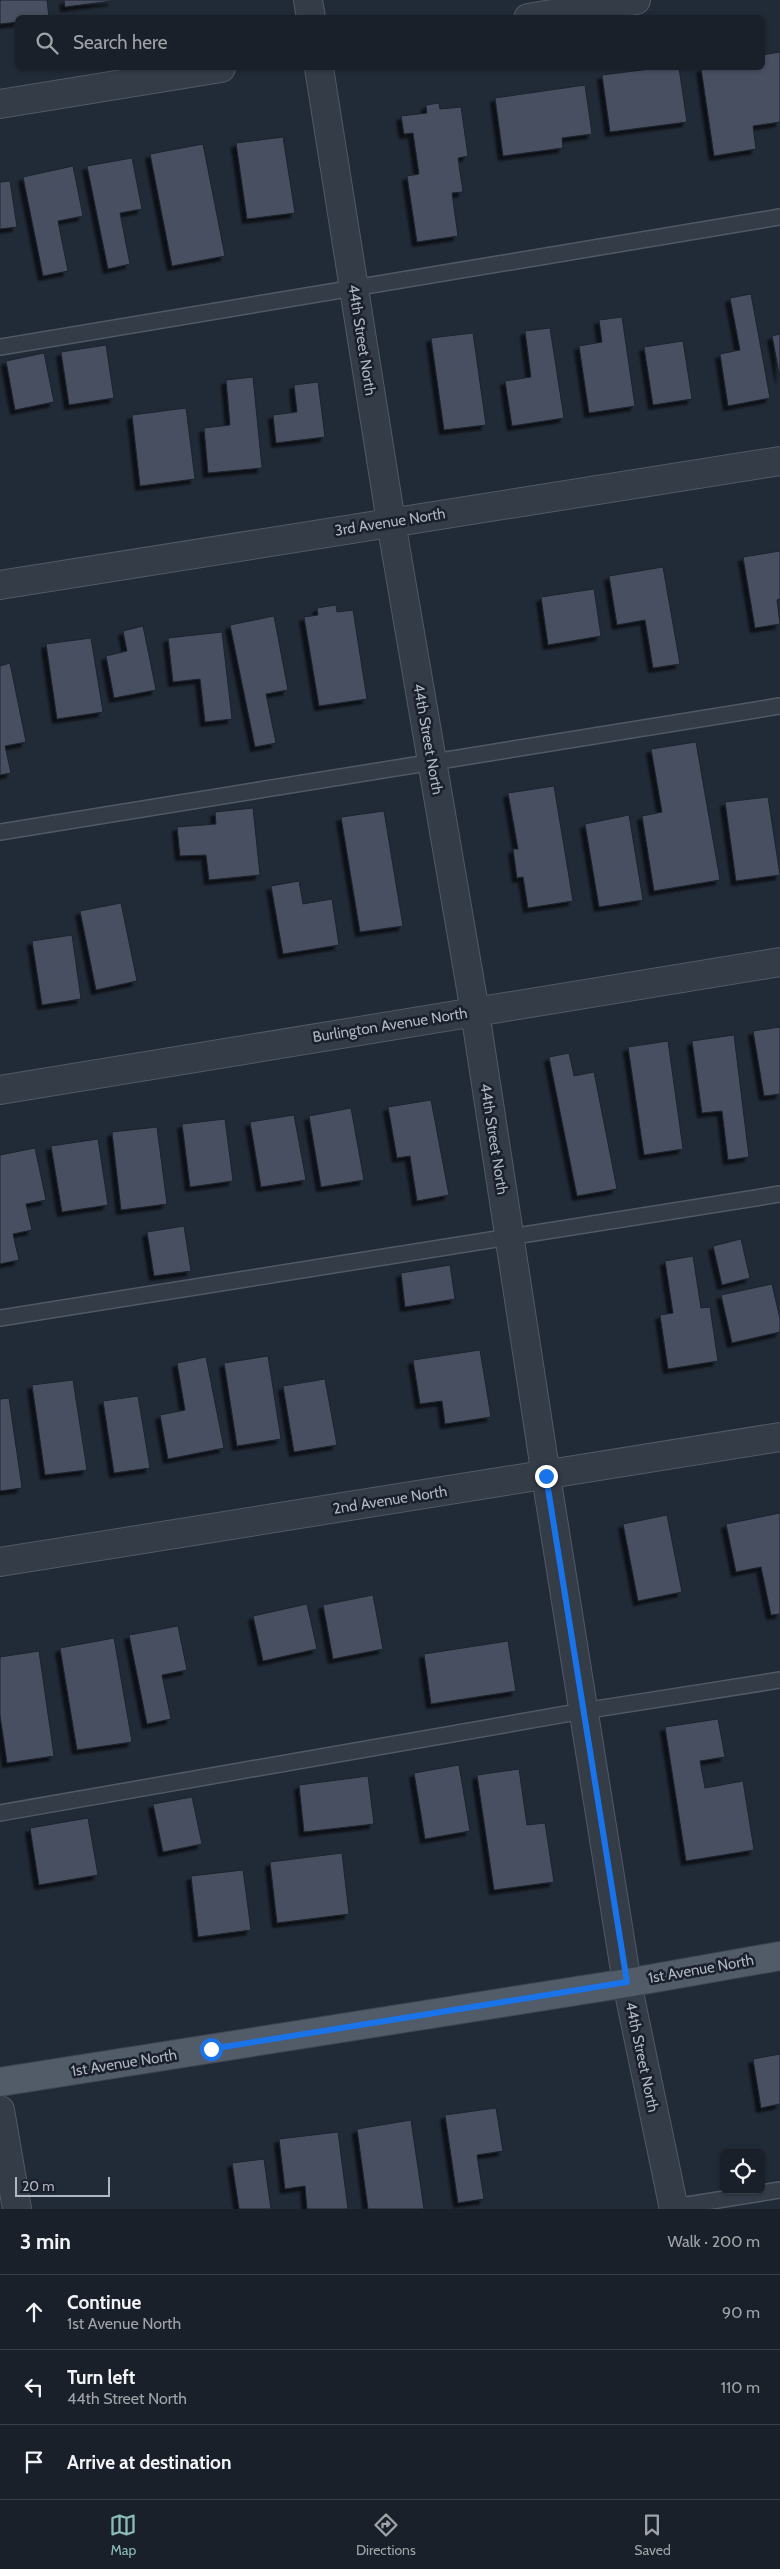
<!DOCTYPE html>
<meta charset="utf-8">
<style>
:root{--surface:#192029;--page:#222831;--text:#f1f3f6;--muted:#9fa3a8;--line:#373e46;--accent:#8bbbb9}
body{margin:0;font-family:Cabin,sans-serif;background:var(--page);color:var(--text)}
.controls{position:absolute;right:15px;bottom:15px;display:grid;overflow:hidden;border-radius:8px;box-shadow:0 1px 4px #0004}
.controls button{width:45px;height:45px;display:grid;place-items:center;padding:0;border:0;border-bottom:1px solid var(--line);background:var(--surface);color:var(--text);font:25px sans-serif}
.scale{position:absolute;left:15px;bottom:12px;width:95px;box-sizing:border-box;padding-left:5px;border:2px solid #afb6c4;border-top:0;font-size:14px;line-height:18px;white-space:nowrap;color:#afb6c4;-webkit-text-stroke:4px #1a212c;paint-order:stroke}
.stop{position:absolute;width:15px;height:15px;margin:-11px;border:4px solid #1a73e8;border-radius:50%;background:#fff}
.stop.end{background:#1a73e8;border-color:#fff;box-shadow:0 1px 5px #0008}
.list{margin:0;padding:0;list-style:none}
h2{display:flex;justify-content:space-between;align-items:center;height:65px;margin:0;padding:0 20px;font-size:21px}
h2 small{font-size:16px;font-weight:400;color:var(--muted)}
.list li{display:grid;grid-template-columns:32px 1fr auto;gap:15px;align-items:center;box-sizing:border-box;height:75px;padding:0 20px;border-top:1px solid var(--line)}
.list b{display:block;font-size:19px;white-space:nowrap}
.list p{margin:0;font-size:16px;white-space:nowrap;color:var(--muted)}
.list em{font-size:16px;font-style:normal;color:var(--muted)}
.icon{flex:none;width:28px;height:28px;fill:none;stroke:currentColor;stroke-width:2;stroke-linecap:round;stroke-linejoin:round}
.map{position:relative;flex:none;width:780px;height:2209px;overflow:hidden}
.search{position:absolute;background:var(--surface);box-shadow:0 1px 4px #0004;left:15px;right:15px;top:15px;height:55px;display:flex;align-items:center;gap:12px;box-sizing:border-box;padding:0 18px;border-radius:8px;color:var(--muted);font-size:19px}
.sheet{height:290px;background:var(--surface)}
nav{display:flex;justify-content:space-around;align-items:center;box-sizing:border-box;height:70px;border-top:1px solid var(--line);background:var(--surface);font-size:14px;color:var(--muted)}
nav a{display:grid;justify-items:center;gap:2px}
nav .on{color:var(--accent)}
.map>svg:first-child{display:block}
.building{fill:#475061;stroke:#1c232e;filter:url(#shadow)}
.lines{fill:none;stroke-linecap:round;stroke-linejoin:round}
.service-casing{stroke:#525966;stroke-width:18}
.minor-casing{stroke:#525966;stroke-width:30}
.primary-casing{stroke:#3e4551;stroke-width:30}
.service{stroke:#343c48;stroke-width:15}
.minor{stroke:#343c48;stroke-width:28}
.primary{stroke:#525b68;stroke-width:28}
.route{stroke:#1a73e8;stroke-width:6}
.labels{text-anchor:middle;stroke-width:5;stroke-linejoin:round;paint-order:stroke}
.street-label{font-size:15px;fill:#afb6c4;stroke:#1a212c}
</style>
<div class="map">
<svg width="780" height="2209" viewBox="0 0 780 2209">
<defs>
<filter id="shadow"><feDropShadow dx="-4.5" dy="4.5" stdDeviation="1" flood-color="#0009"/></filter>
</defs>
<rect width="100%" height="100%" fill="#212a37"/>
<path class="building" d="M 0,0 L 47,0 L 49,18 L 18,18 L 18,22 L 0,24 Z
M 64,0 L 112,0 L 112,1 L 65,7 Z
M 780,52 L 780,122 L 753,126 L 756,149 L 714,156 L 701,68 L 762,68 L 762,55 Z
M 658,68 L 679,68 L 687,122 L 610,132 L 602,75 Z
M 585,85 L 592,134 L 562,138 L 563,148 L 503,156 L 495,98 Z
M 439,103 L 440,109 L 461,107 L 468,156 L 458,158 L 463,192 L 452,193 L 458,236 L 417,242 L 407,176 L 419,174 L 413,133 L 404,134 L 401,116 L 427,113 L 426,105 Z
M 283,137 L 295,213 L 247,219 L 236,143 Z
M 203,144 L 225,256 L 172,266 L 150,154 Z
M 132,158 L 142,209 L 120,213 L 130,264 L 108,269 L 87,166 Z
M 73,166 L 83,216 L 58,221 L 68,271 L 43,276 L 23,177 Z
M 10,181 L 17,227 L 0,229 L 0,182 Z
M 751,294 L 770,398 L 728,406 L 720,354 L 740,350 L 730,298 Z
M 622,317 L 635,406 L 589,413 L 579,346 L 602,342 L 599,320 Z
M 550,328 L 564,418 L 512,426 L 505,381 L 531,377 L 525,331 Z
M 473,333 L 486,425 L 444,430 L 431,338 Z
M 780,334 L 780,378 L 772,336 Z
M 683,341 L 692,399 L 653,405 L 644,347 Z
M 106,345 L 114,398 L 69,405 L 61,352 Z
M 44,353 L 54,402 L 15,410 L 6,361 Z
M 253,377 L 262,468 L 208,473 L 204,428 L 230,425 L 226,380 Z
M 318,382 L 325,437 L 276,443 L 273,415 L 297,412 L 294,385 Z
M 186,408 L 195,479 L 140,486 L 132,415 Z
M 780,551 L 780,599 L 777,600 L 780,624 L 755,628 L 743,557 Z
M 663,567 L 680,664 L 653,668 L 645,620 L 617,625 L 609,576 Z
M 594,589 L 601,636 L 548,645 L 541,597 Z
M 336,605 L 337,612 L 353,610 L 367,699 L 319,706 L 304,617 L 318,615 L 317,608 Z
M 274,616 L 288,690 L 266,694 L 276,743 L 255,747 L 230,625 Z
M 143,626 L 156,690 L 114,698 L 106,656 L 127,651 L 123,631 Z
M 222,632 L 232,719 L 205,722 L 200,679 L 173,682 L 168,638 Z
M 91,638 L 103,712 L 57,719 L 46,644 Z
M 10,663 L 26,742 L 5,746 L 11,773 L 0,775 L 0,666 Z
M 696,742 L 720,880 L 654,891 L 642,816 L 662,812 L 651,749 Z
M 554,786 L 573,901 L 528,908 L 523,877 L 517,878 L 513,849 L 518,849 L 508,793 Z
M 768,797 L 780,875 L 736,881 L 725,802 Z
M 253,808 L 260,875 L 209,880 L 206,855 L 180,856 L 177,827 L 216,824 L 215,812 Z
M 384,811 L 403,926 L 360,932 L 341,817 Z
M 629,815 L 643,900 L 599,907 L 585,824 Z
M 299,881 L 303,904 L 332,899 L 339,945 L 283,954 L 271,886 Z
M 121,903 L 137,981 L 96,990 L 80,911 Z
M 72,935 L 81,999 L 42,1005 L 32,941 Z
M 780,1027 L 780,1094 L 764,1096 L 753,1031 Z
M 734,1035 L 749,1157 L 728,1160 L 722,1111 L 702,1113 L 692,1041 Z
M 668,1041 L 683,1149 L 644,1155 L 628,1047 Z
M 569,1053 L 574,1076 L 594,1072 L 617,1189 L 577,1196 L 549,1057 Z
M 431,1100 L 449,1195 L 417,1201 L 410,1156 L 397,1158 L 388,1107 Z
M 351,1108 L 364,1180 L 321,1187 L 309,1116 Z
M 294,1115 L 306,1180 L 261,1187 L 250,1122 Z
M 225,1119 L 233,1181 L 190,1187 L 182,1124 Z
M 157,1127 L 167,1204 L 121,1210 L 112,1132 Z
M 98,1139 L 108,1205 L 62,1212 L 51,1146 Z
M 35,1148 L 46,1200 L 26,1204 L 32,1230 L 13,1234 L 19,1260 L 0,1264 L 0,1155 Z
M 184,1226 L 191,1271 L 154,1276 L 147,1232 Z
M 741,1239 L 750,1278 L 722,1285 L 713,1246 Z
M 693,1256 L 701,1308 L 710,1307 L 718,1361 L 668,1369 L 660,1315 L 673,1313 L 665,1261 Z
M 450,1265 L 455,1299 L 405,1307 L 401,1273 Z
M 772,1284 L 780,1319 L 780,1332 L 732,1343 L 721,1295 Z
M 480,1350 L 491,1417 L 445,1424 L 442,1401 L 420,1404 L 413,1360 Z
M 268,1356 L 281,1439 L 237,1446 L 224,1363 Z
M 206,1357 L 224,1448 L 168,1459 L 160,1415 L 185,1410 L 177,1363 Z
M 325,1379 L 337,1445 L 294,1452 L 283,1386 Z
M 73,1380 L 87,1470 L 45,1475 L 32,1385 Z
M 138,1396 L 150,1468 L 114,1473 L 103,1401 Z
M 9,1398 L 22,1488 L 0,1491 L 0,1399 Z
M 780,1513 L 780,1614 L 771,1615 L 761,1567 L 736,1572 L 726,1524 Z
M 667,1515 L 682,1592 L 638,1601 L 623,1524 Z
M 373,1595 L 383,1649 L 333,1659 L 323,1605 Z
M 307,1604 L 317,1649 L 263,1661 L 253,1616 Z
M 178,1626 L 187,1670 L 162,1675 L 171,1719 L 147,1724 L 129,1635 Z
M 114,1638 L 132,1742 L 77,1750 L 60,1648 Z
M 508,1641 L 516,1691 L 431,1704 L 424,1654 Z
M 39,1651 L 54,1756 L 7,1763 L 0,1715 L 0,1657 Z
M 718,1719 L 725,1757 L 700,1761 L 705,1788 L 743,1781 L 754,1850 L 686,1861 L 665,1727 Z
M 459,1765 L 470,1831 L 425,1839 L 414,1773 Z
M 519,1769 L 527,1825 L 545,1823 L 554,1882 L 494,1890 L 477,1775 Z
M 368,1776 L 374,1824 L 304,1832 L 299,1785 Z
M 192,1797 L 202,1844 L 163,1852 L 153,1804 Z
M 88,1818 L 98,1875 L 39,1885 L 30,1828 Z
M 342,1853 L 349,1914 L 277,1923 L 270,1862 Z
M 243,1870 L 251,1930 L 198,1937 L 191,1876 Z
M 780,2054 L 780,2104 L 761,2108 L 753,2059 Z
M 496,2108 L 503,2151 L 477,2155 L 484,2199 L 458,2203 L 445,2115 Z
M 411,2120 L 424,2209 L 368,2209 L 357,2129 Z
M 338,2132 L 348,2209 L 307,2209 L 305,2186 L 285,2189 L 279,2139 Z
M 264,2159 L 271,2209 L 239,2209 L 232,2163 Z"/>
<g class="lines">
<g class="service-casing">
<path id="service" d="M 0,347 L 780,217
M 0,832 L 780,706
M 0,1318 L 780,1194
M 0,1813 L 583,1711 L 780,1680
M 668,2208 L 780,2190"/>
</g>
<g class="minor-casing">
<path id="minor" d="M 308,0 L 311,18
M 528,18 L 636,0
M 319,68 L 391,522 L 475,1012 L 546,1476 L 627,1983 L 674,2209
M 0,104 L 221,68
M 0,585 L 780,461
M 0,1090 L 780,962
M 0,1562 L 780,1437
M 0,2110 L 17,2209"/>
</g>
<g class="primary-casing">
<path id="primary" d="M 0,2082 L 627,1983 L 780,1956"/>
</g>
<use href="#service" class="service"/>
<use href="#minor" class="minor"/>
<use href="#primary" class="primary"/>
</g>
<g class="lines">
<path class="route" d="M 211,2049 L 627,1982 L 546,1476"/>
</g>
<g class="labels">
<g class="street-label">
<text transform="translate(362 340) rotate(81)" y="5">44th Street North</text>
<text transform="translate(390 522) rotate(-9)" y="5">3rd Avenue North</text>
<text transform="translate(428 739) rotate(80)" y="5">44th Street North</text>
<text transform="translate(390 1025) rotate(-9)" y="5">Burlington Avenue North</text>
<text transform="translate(494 1139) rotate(81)" y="5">44th Street North</text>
<text transform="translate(390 1500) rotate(-9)" y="5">2nd Avenue North</text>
<text transform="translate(701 1969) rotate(-10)" y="5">1st Avenue North</text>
<text transform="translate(642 2057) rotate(78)" y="5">44th Street North</text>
<text transform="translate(124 2063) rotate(-9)" y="5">1st Avenue North</text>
</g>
</g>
</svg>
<div class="controls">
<button><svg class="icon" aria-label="locate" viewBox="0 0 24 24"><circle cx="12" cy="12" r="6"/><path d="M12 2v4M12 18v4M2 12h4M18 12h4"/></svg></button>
</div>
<div class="scale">20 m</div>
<div class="stop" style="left:211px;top:2049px"></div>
<div class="stop end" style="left:546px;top:1476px"></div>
<div class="search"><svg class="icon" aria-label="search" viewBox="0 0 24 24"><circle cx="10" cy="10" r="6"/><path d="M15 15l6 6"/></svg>Search here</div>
</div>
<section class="sheet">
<h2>3 min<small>Walk · 200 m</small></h2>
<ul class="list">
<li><svg class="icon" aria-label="ahead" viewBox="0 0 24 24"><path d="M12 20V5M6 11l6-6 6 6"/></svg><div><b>Continue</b><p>1st Avenue North</p></div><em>90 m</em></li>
<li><svg class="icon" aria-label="left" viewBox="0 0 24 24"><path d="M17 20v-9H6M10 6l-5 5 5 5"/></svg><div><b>Turn left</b><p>44th Street North</p></div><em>110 m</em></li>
<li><svg class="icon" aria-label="arrive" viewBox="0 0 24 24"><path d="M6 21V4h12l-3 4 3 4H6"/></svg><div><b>Arrive at destination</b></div></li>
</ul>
</section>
<nav>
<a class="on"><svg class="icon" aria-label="map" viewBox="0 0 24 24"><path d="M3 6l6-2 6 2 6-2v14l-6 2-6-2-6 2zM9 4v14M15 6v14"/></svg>Map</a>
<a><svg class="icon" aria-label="directions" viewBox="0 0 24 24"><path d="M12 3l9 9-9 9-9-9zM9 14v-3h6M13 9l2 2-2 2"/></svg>Directions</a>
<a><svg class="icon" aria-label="saved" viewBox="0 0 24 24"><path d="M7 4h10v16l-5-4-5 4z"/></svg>Saved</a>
</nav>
